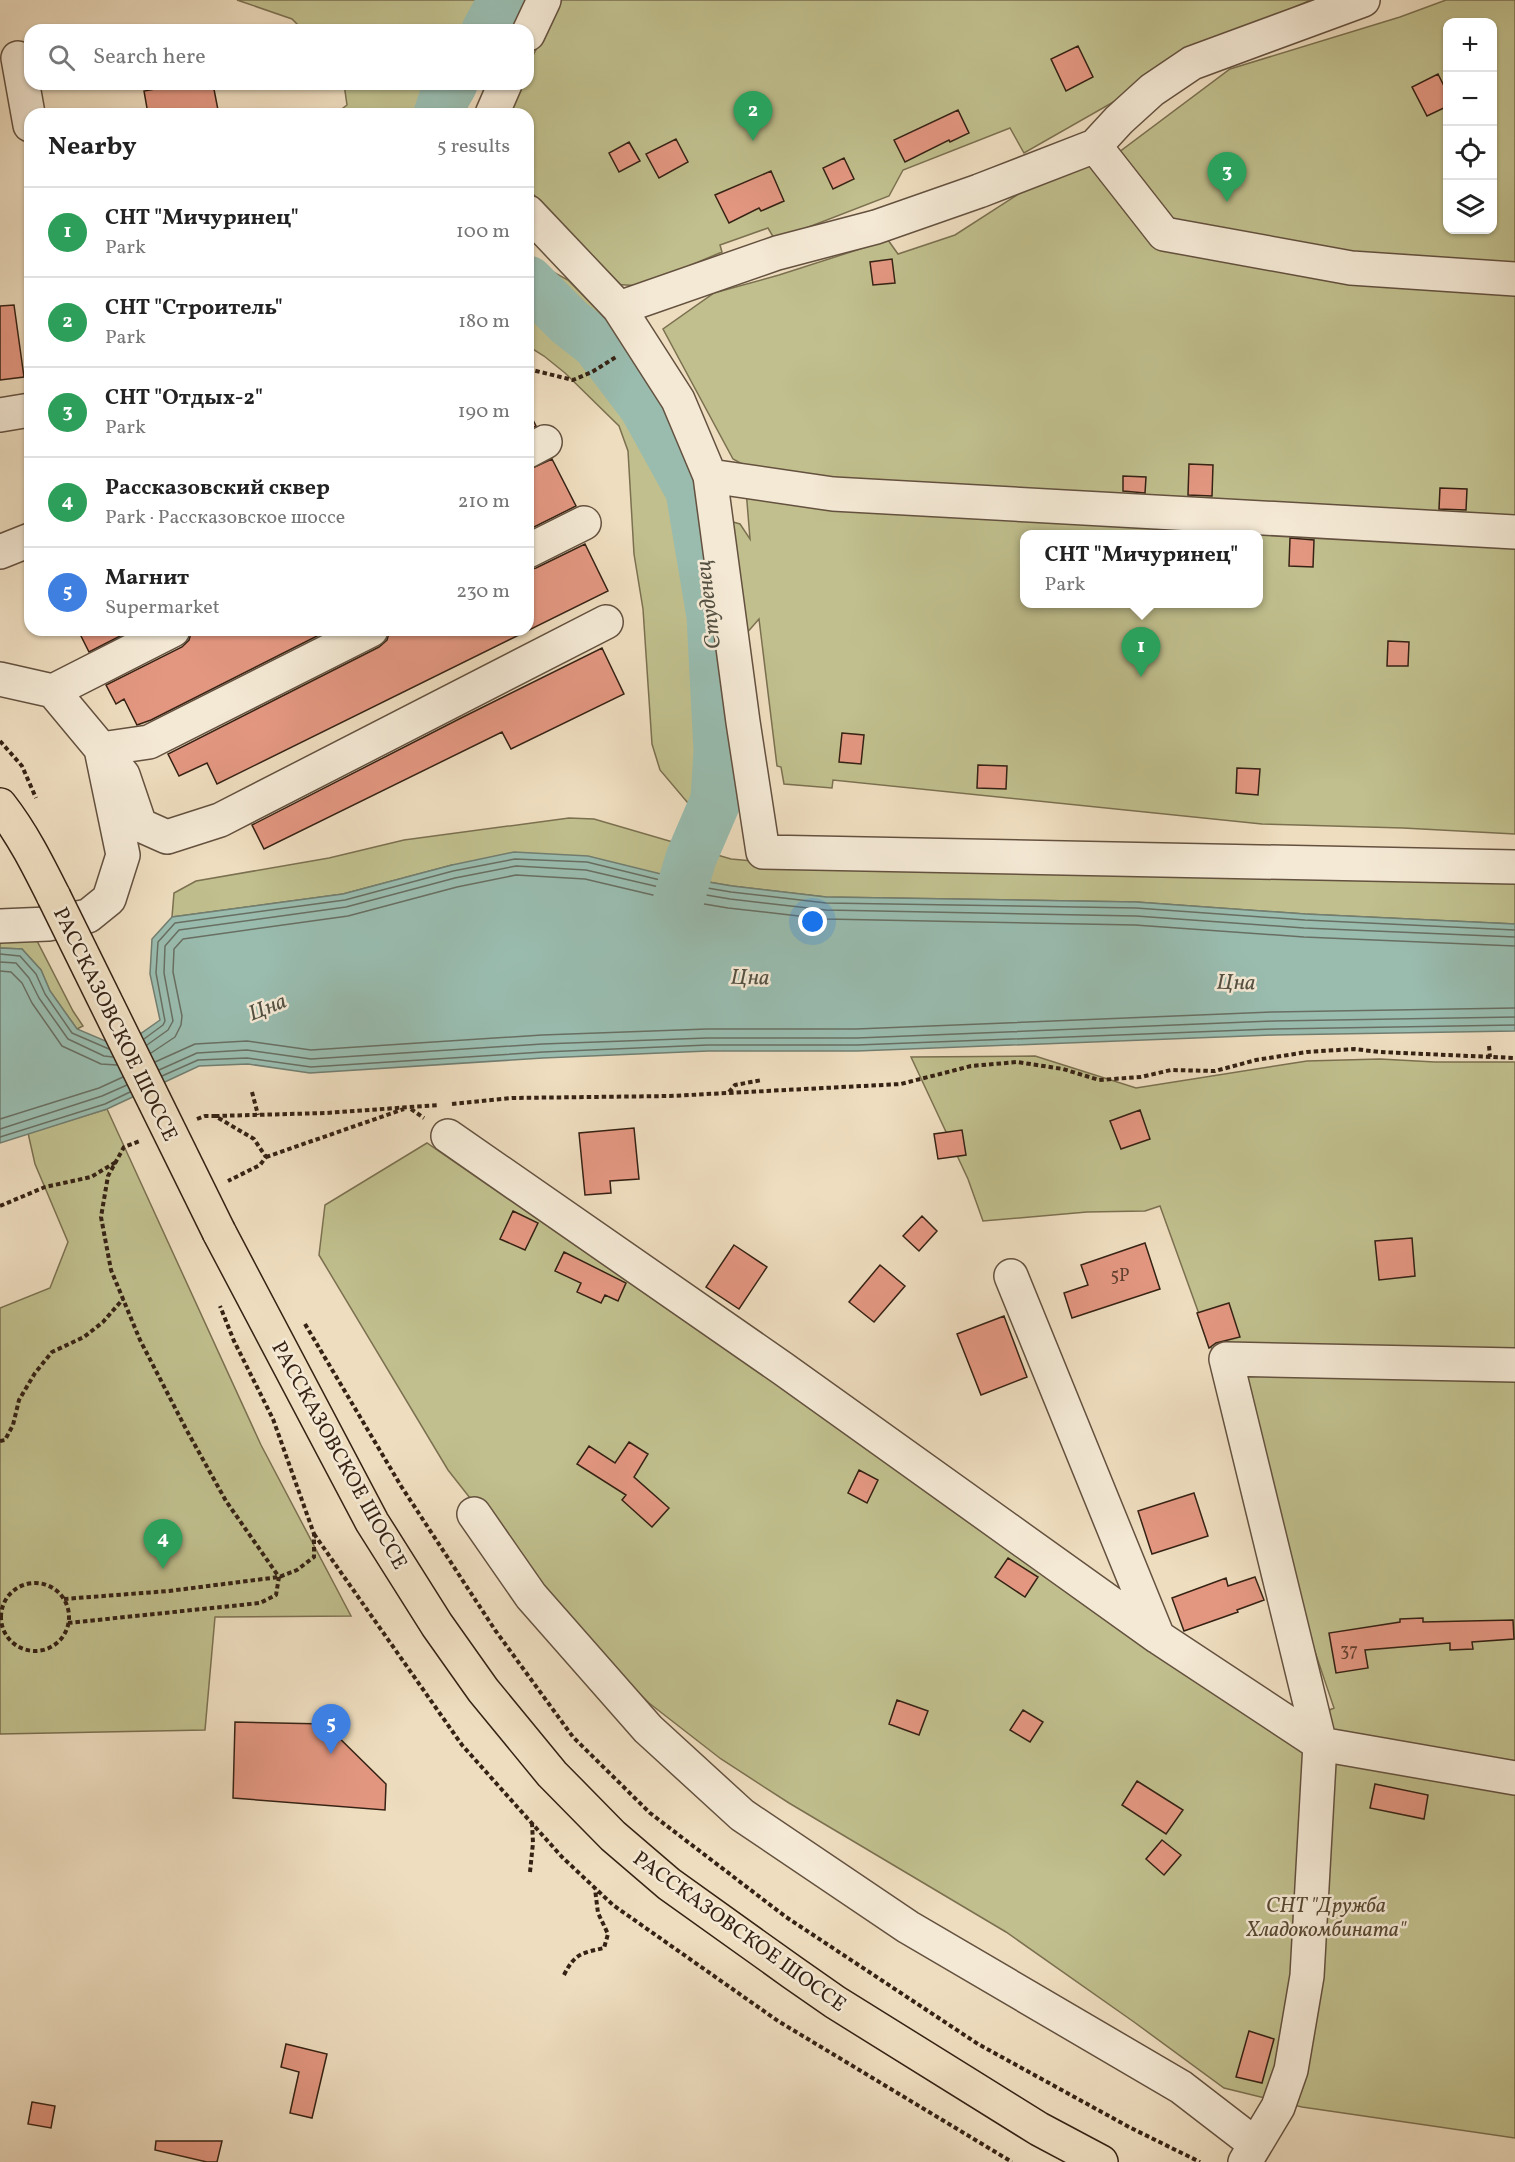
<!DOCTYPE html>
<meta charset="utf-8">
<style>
:root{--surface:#fff;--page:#f2f2f2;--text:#222;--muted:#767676;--line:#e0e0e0;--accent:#111827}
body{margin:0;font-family:Vollkorn,serif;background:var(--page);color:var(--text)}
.controls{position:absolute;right:18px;top:18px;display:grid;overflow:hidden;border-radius:12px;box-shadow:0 2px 4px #0004}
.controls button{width:54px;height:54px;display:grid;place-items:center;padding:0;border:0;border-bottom:2px solid var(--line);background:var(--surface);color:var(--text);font:30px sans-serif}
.you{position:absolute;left:813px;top:922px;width:21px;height:21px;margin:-15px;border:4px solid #fff;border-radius:50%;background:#1a73e8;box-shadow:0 0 0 9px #1a73e833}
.badge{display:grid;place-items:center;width:39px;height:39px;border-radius:50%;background:var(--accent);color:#fff;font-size:20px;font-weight:700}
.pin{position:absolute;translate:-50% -50px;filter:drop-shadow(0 2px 3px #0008)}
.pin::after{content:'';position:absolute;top:32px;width:21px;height:18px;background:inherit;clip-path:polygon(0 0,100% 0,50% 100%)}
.popup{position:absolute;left:1020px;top:530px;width:243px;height:78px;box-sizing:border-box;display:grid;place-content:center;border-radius:12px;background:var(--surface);filter:drop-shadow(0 2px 4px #0005);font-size:20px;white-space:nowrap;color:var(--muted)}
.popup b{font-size:22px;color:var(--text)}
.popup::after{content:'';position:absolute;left:50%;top:100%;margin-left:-12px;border:12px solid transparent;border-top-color:var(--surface)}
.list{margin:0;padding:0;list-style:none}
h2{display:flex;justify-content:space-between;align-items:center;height:78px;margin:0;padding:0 24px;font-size:26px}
h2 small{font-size:20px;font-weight:400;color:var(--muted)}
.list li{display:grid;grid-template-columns:39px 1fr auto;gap:18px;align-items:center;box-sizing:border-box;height:90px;padding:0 24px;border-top:2px solid var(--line)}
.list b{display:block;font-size:22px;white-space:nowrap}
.list p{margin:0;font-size:20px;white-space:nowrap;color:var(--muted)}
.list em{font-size:20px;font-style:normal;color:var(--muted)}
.icon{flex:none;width:33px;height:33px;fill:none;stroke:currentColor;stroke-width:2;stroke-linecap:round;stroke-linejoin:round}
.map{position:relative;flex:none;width:1515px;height:2162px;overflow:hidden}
.search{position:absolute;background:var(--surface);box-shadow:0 2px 4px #0004;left:24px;top:24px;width:510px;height:66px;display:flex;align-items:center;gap:15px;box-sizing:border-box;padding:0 21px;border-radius:18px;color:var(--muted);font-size:22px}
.panel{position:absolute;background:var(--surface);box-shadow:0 2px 4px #0004;left:24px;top:108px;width:510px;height:528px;border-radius:18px}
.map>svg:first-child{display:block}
.green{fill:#c0bf8d;stroke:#7b7050;stroke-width:1.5;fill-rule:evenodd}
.water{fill:#99bcaf;stroke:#717e71;stroke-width:1.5}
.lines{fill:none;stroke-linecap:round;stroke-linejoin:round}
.shore{stroke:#686f62;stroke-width:1.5}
.river{stroke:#99bcaf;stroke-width:51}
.building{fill:#e39781;stroke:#362214;stroke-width:1.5}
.minor-casing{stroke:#64513f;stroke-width:36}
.major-casing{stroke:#362214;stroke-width:36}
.path{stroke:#362214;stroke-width:4;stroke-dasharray:4.5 3;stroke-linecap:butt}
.minor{stroke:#f4e9d5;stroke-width:33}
.major{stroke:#eeddbf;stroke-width:33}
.major-bridge-casing{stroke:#362214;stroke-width:36;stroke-linecap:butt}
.major-bridge{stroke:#eeddbf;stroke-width:33}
.labels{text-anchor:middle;stroke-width:5;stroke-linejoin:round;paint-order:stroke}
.number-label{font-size:18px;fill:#613f2f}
.street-label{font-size:21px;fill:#362214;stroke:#f4e9d5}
.park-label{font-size:21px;font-style:italic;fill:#584932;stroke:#f4e9d5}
.water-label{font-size:22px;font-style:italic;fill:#545042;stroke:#f4e9d5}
</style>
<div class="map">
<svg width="1515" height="2162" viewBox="0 0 1515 2162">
<rect width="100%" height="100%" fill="#eeddbf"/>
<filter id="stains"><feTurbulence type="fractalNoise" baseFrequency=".00333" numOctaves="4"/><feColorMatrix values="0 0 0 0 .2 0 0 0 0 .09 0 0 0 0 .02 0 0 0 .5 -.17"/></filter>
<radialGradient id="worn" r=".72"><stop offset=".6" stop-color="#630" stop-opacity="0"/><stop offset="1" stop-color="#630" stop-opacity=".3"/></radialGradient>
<path class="green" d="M 237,0 L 515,0 L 503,30 L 303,30 L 292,19 Z
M 562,0 L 1311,0 L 1238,31 L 1024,153 L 1010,128 L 903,170 L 889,196 L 775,240 L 768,228 L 720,245 L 722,252 L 641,286 L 611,284 L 528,188 L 528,114 L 510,114 L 518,84 L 528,84 L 528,65 Z
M 1446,0 L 1515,0 L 1515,834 L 1403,828 L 1262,824 L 833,780 L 832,788 L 784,784 L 781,767 L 777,766 L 759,619 L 745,635 L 762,777 L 718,809 L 693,809 L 660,770 L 652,744 L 643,609 L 634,554 L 628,451 L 619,426 L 565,373 L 544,356 L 528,346 L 528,254 L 546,268 L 568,280 L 622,334 L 677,427 L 715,517 L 740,524 L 750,539 L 744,465 L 733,459 L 663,329 L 714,293 L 779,275 L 888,240 L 898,254 L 955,235 L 1048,175 L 1119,152 L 1230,69 L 1400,17 ZM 1448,22 L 1492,22 L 1492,230 L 1448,230 ZM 1024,534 L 1258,534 L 1258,604 L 1024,604 Z
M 344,84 L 472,84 L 460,114 L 335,114 L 347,105 Z
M 569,818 L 594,819 L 731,859 L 832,868 L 1515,882 L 1515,924 L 1305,914 L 1136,902 L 826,897 L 732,886 L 661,874 L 452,865 L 343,894 L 172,917 L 174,893 L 196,881 L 329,858 L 404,840 Z
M 0,933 L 35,937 L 73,1011 L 83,1026 L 77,1029 L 50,991 L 41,970 L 22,949 L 0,948 Z
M 1035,1056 L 1136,1088 L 1307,1061 L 1380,1059 L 1435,1062 L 1515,1062 L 1515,2138 L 1302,2107 L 1224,2088 L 1134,2022 L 1006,1932 L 789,1803 L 721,1759 L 649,1703 L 573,1629 L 448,1470 L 319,1255 L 325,1205 L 427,1143 L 911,1477 L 1274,1734 L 1334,1708 L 1229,1397 L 1160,1206 L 1145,1211 L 1087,1212 L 983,1221 L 968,1179 L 911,1057 Z
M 107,1109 L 261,1445 L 351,1616 L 215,1617 L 205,1730 L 0,1734 L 0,1308 L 50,1288 L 68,1242 L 35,1164 L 28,1133 Z"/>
<path class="water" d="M 514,852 L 588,856 L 661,874 L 732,886 L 826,897 L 1136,902 L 1305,914 L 1515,924 L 1515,1031 L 1274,1035 L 857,1051 L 708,1051 L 543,1058 L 310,1073 L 248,1064 L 199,1066 L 107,1109 L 0,1143 L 0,948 L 22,949 L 41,970 L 50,991 L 77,1029 L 110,1043 L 140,1034 L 160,1020 L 150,974 L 152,939 L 172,917 L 343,894 L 452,865 Z"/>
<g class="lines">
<path class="shore" d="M 0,954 L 20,956 L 36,974 L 45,994 L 72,1033 L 109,1049
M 0,962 L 16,963 L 29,978 L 39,998 L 68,1039 L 104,1056 L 113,1057
M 0,971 L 11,972 L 22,983 L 32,1003 L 62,1046 L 101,1064 L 117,1065
M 144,1039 L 163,1025 L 165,1021 L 156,973 L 158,942 L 175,923 L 345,900 L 453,871 L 515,859 L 587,862 L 660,880 L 731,892 L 826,903 L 1136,908 L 1305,920 L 1515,930
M 147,1045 L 168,1030 L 173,1021 L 164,973 L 165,946 L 179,930 L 346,907 L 455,878 L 516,866 L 586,870 L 659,887 L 730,899 L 826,910 L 1136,916 L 1304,928 L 1515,937
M 151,1053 L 175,1037 L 181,1025 L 182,1016 L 173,972 L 174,949 L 183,939 L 348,916 L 457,887 L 516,875 L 585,879 L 657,896 L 728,908 L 825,919 L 1135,925 L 1304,937 L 1515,946
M 155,1062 L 195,1044 L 247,1041 L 311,1050 L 542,1035 L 707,1029 L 856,1029 L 1273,1012 L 1515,1008
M 159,1070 L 197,1053 L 247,1050 L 311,1059 L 542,1044 L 707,1038 L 857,1038 L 1274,1021 L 1515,1017
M 162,1076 L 198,1060 L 247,1058 L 311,1067 L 543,1052 L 708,1045 L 857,1045 L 1274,1029 L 1515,1025
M 0,1119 L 99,1088 L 123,1077
M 0,1129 L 102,1096 L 127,1085
M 0,1137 L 105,1104 L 130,1092"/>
<path class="river" d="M 487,30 L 504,0
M 439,114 L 445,96 L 452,84
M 528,281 L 569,322 L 597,344 L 644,406 L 691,491 L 712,616 L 719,751 L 716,800 L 691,858 L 665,946"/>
</g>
<path class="building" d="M 1078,46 L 1093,77 L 1066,91 L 1051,59 Z
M 1438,74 L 1448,94 L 1448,106 L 1427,116 L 1412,87 Z
M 183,84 L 213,84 L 218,110 L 197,114 L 148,114 L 144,91 Z
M 958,110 L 969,133 L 950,142 L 949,140 L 905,162 L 894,140 Z
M 676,139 L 688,162 L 659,178 L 646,154 Z
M 629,142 L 640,161 L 619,172 L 609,153 Z
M 844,158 L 854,179 L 833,189 L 823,168 Z
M 771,171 L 784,201 L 761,211 L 759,208 L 729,223 L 715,195 Z
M 892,259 L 895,283 L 873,285 L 870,262 Z
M 14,305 L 24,377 L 0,380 L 0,306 Z
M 528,410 L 536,426 L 528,430 Z
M 552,459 L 576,506 L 528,530 L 528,470 Z
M 1189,464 L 1213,465 L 1212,496 L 1188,495 Z
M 1123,476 L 1146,477 L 1145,493 L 1123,491 Z
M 1440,488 L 1467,489 L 1466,510 L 1439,509 Z
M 1290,538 L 1314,540 L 1313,567 L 1289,566 Z
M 585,544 L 608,591 L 217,784 L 207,763 L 179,776 L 168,754 L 379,647 L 387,640 L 390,630 L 528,630 L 528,570 L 536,568 Z
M 78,630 L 132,630 L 89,652 Z
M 192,630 L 329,630 L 151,720 L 137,725 L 124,699 L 116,704 L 106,685 L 182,647 L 189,640 Z
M 1388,641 L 1409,642 L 1408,666 L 1387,666 Z
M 602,648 L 624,694 L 511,749 L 502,732 L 264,849 L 252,825 L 461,718 Z
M 842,733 L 864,735 L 861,764 L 839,762 Z
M 978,765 L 1007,766 L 1006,789 L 977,788 Z
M 1237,768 L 1260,769 L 1258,795 L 1236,793 Z
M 1140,1110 L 1150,1139 L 1121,1149 L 1110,1121 Z
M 634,1128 L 639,1179 L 610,1181 L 611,1193 L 585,1195 L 579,1133 Z
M 962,1130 L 966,1155 L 938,1159 L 934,1134 Z
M 513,1211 L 538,1223 L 525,1250 L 500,1239 Z
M 922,1216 L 937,1231 L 919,1251 L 903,1236 Z
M 1412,1238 L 1415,1276 L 1379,1280 L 1375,1241 Z
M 1145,1243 L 1160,1289 L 1072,1318 L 1064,1293 L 1088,1285 L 1081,1265 Z
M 734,1245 L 767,1267 L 739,1309 L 706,1287 Z
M 564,1252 L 626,1283 L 618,1301 L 605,1295 L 601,1303 L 577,1292 L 581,1283 L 555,1271 Z
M 880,1265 L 905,1286 L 874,1322 L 849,1302 Z
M 1229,1303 L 1240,1337 L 1216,1343 L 1209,1348 L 1197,1313 Z
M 1004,1316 L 1027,1377 L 981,1395 L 957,1334 Z
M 629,1442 L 648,1454 L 634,1477 L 669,1508 L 652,1527 L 622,1500 L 626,1495 L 577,1464 L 589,1446 L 615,1463 Z
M 859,1470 L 878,1480 L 867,1503 L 848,1493 Z
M 1194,1493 L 1208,1536 L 1152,1554 L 1138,1511 Z
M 1008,1558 L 1038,1577 L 1025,1597 L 995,1577 Z
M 1255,1577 L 1264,1600 L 1237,1610 L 1238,1612 L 1184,1631 L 1172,1598 L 1226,1578 L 1228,1586 Z
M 1423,1618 L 1423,1622 L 1513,1620 L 1514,1639 L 1472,1642 L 1473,1649 L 1450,1650 L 1450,1643 L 1365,1650 L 1368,1668 L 1336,1673 L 1329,1633 L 1400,1622 L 1400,1619 Z
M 897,1700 L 928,1711 L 919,1735 L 889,1724 Z
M 1023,1710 L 1043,1722 L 1030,1742 L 1010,1730 Z
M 235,1722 L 325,1724 L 386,1784 L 385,1810 L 233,1798 Z
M 1137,1781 L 1183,1810 L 1166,1834 L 1122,1805 Z
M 1375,1784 L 1428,1795 L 1424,1819 L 1370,1808 Z
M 1162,1840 L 1181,1855 L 1164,1875 L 1146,1859 Z
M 1249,2031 L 1274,2039 L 1262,2083 L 1236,2077 Z
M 286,2044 L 327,2054 L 312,2118 L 290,2113 L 299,2072 L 281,2067 Z
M 32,2102 L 55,2106 L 51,2128 L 28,2124 Z
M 156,2141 L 222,2141 L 217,2162 L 207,2162 L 155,2150 Z"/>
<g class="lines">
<g class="minor-casing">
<path id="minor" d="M 528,34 L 544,0
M 18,58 L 30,125
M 492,114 L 505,84
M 1095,146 L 1164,234 L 1351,268 L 1515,279
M 528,212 L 619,308 L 777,253 L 876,227 L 979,191 L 1095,146 L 1119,120 L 1152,90 L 1192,63 L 1363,0
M 619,308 L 678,400 L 710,476 L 833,494 L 1515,532
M 0,415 L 30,410
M 528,451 L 545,442
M 710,476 L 743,722 L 763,852 L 1515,867
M 528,551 L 584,523
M 0,552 L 30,540
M 0,679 L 53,691 L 123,775 L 140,825 L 167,837 L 220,820 L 606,622
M 53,691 L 173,630
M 0,926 L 48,924 L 88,916 L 109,899 L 123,855 L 101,749 L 149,742 L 371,630
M 448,1136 L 782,1368 L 1158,1637 L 1320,1744 L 1307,1976 L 1291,2070 L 1278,2107 L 1245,2162
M 1011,1276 L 1158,1637
M 1515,1365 L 1226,1359 L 1320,1744 L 1515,1778
M 474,1514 L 531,1596 L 648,1729 L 742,1815 L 908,1927 L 1181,2087 L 1255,2144"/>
</g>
<g class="major-casing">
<path id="major" d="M 0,805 C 22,833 38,865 54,897
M 219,1232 L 372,1522 L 437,1625 L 483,1690 L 552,1774 L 613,1836 L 669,1884 L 792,1972 L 835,2002 L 1039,2129 L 1101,2162"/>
</g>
<path class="path" d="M 528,369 L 573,380 L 592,372 L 616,357
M 0,741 L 22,766 L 36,798
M 1489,1046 L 1490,1057
M 252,1092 L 258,1115
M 729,1092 L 735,1085 L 762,1080
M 452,1104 L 512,1098 L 670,1096 L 901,1084 L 971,1066 L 1017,1062 L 1063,1069 L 1099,1080 L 1141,1077 L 1171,1070 L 1215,1071 L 1256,1060 L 1307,1052 L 1354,1049 L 1380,1052 L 1515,1058
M 411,1109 L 424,1118
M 215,1116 L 326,1113 L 439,1105
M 197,1119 L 205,1116 L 215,1116 L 254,1139 L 266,1157 L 260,1165 L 228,1181
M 266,1157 L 404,1109
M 0,1206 L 45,1187 L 91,1177 L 116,1162
M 305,1324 L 401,1486 L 495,1630 L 573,1737 L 650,1813 L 786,1917 L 978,2044 L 1129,2127 L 1200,2162
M 0,1441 L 5,1440 L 13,1425 L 19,1400 L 35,1373 L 52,1352 L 84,1337 L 103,1322 L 123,1299
M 314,1534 L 462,1745 L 562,1857 L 613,1905 L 778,2021 L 1012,2162
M1 1617a34 34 0 1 1 68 0a34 34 0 1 1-68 0Z
M 64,1599 L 169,1591 L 279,1577 L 297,1570 L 314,1557 L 314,1534 L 273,1419 L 234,1341 L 220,1306
M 68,1623 L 260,1603 L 276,1595 L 279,1577 L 226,1501 L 186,1429 L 140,1340 L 111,1270 L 101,1217 L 108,1176 L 124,1147 L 140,1141
M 530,1872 L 533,1843 L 532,1823
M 564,1975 C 575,1953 582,1953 604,1948 L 608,1934 L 598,1913 L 595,1889"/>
<use href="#minor" class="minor"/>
<use href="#major" class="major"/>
<g class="major-bridge-casing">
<path id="major-bridge" d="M 54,897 L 219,1232"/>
</g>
<use href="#major-bridge" class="major-bridge"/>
</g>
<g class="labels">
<g class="number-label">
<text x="1120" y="1281">5Р</text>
<text x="1349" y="1656">37</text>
</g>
<g class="street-label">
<text transform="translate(116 1024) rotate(64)" y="7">РАССКАЗОВСКОЕ ШОССЕ</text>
<text transform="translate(340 1455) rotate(61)" y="7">РАССКАЗОВСКОЕ ШОССЕ</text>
<text transform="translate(740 1931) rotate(36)" y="7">РАССКАЗОВСКОЕ ШОССЕ</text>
</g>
<g class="park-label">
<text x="1326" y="1912">СНТ "Дружба<tspan x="1326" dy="24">Хладокомбината"</tspan></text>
</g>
<g class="water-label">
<text transform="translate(707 605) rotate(-97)" y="8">Студенец</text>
<text transform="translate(750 976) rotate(1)" y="8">Цна</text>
<text transform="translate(1236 981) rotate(1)" y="8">Цна</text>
<text transform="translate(267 1006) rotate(-22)" y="8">Цна</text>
</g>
</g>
<rect width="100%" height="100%" filter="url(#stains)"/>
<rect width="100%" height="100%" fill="url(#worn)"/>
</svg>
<div class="controls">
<button>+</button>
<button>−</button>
<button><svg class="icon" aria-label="locate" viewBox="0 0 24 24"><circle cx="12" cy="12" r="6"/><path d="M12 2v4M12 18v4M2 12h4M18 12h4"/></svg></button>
<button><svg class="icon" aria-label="layers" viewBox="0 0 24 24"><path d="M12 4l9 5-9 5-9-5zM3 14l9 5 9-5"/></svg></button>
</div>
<div class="you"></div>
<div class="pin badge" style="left:1141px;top:677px;background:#2e9e5b">1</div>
<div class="popup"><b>СНТ &quot;Мичуринец&quot;</b>Park</div>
<div class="pin badge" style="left:753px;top:141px;background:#2e9e5b">2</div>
<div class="pin badge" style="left:1227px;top:202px;background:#2e9e5b">3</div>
<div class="pin badge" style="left:163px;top:1569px;background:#2e9e5b">4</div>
<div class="pin badge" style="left:331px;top:1754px;background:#3f7fe0">5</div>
<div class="search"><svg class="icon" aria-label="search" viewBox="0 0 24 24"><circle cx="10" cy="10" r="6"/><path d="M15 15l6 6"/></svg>Search here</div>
<section class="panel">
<h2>Nearby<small>5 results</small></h2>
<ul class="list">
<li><span class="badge" style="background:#2e9e5b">1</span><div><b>СНТ &quot;Мичуринец&quot;</b><p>Park</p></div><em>100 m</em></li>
<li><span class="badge" style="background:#2e9e5b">2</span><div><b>СНТ &quot;Строитель&quot;</b><p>Park</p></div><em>180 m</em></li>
<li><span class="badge" style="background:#2e9e5b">3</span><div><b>СНТ &quot;Отдых-2&quot;</b><p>Park</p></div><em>190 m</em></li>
<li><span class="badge" style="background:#2e9e5b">4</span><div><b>Рассказовский сквер</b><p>Park · Рассказовское шоссе</p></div><em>210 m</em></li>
<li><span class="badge" style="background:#3f7fe0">5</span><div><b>Магнит</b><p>Supermarket</p></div><em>230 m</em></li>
</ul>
</section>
</div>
